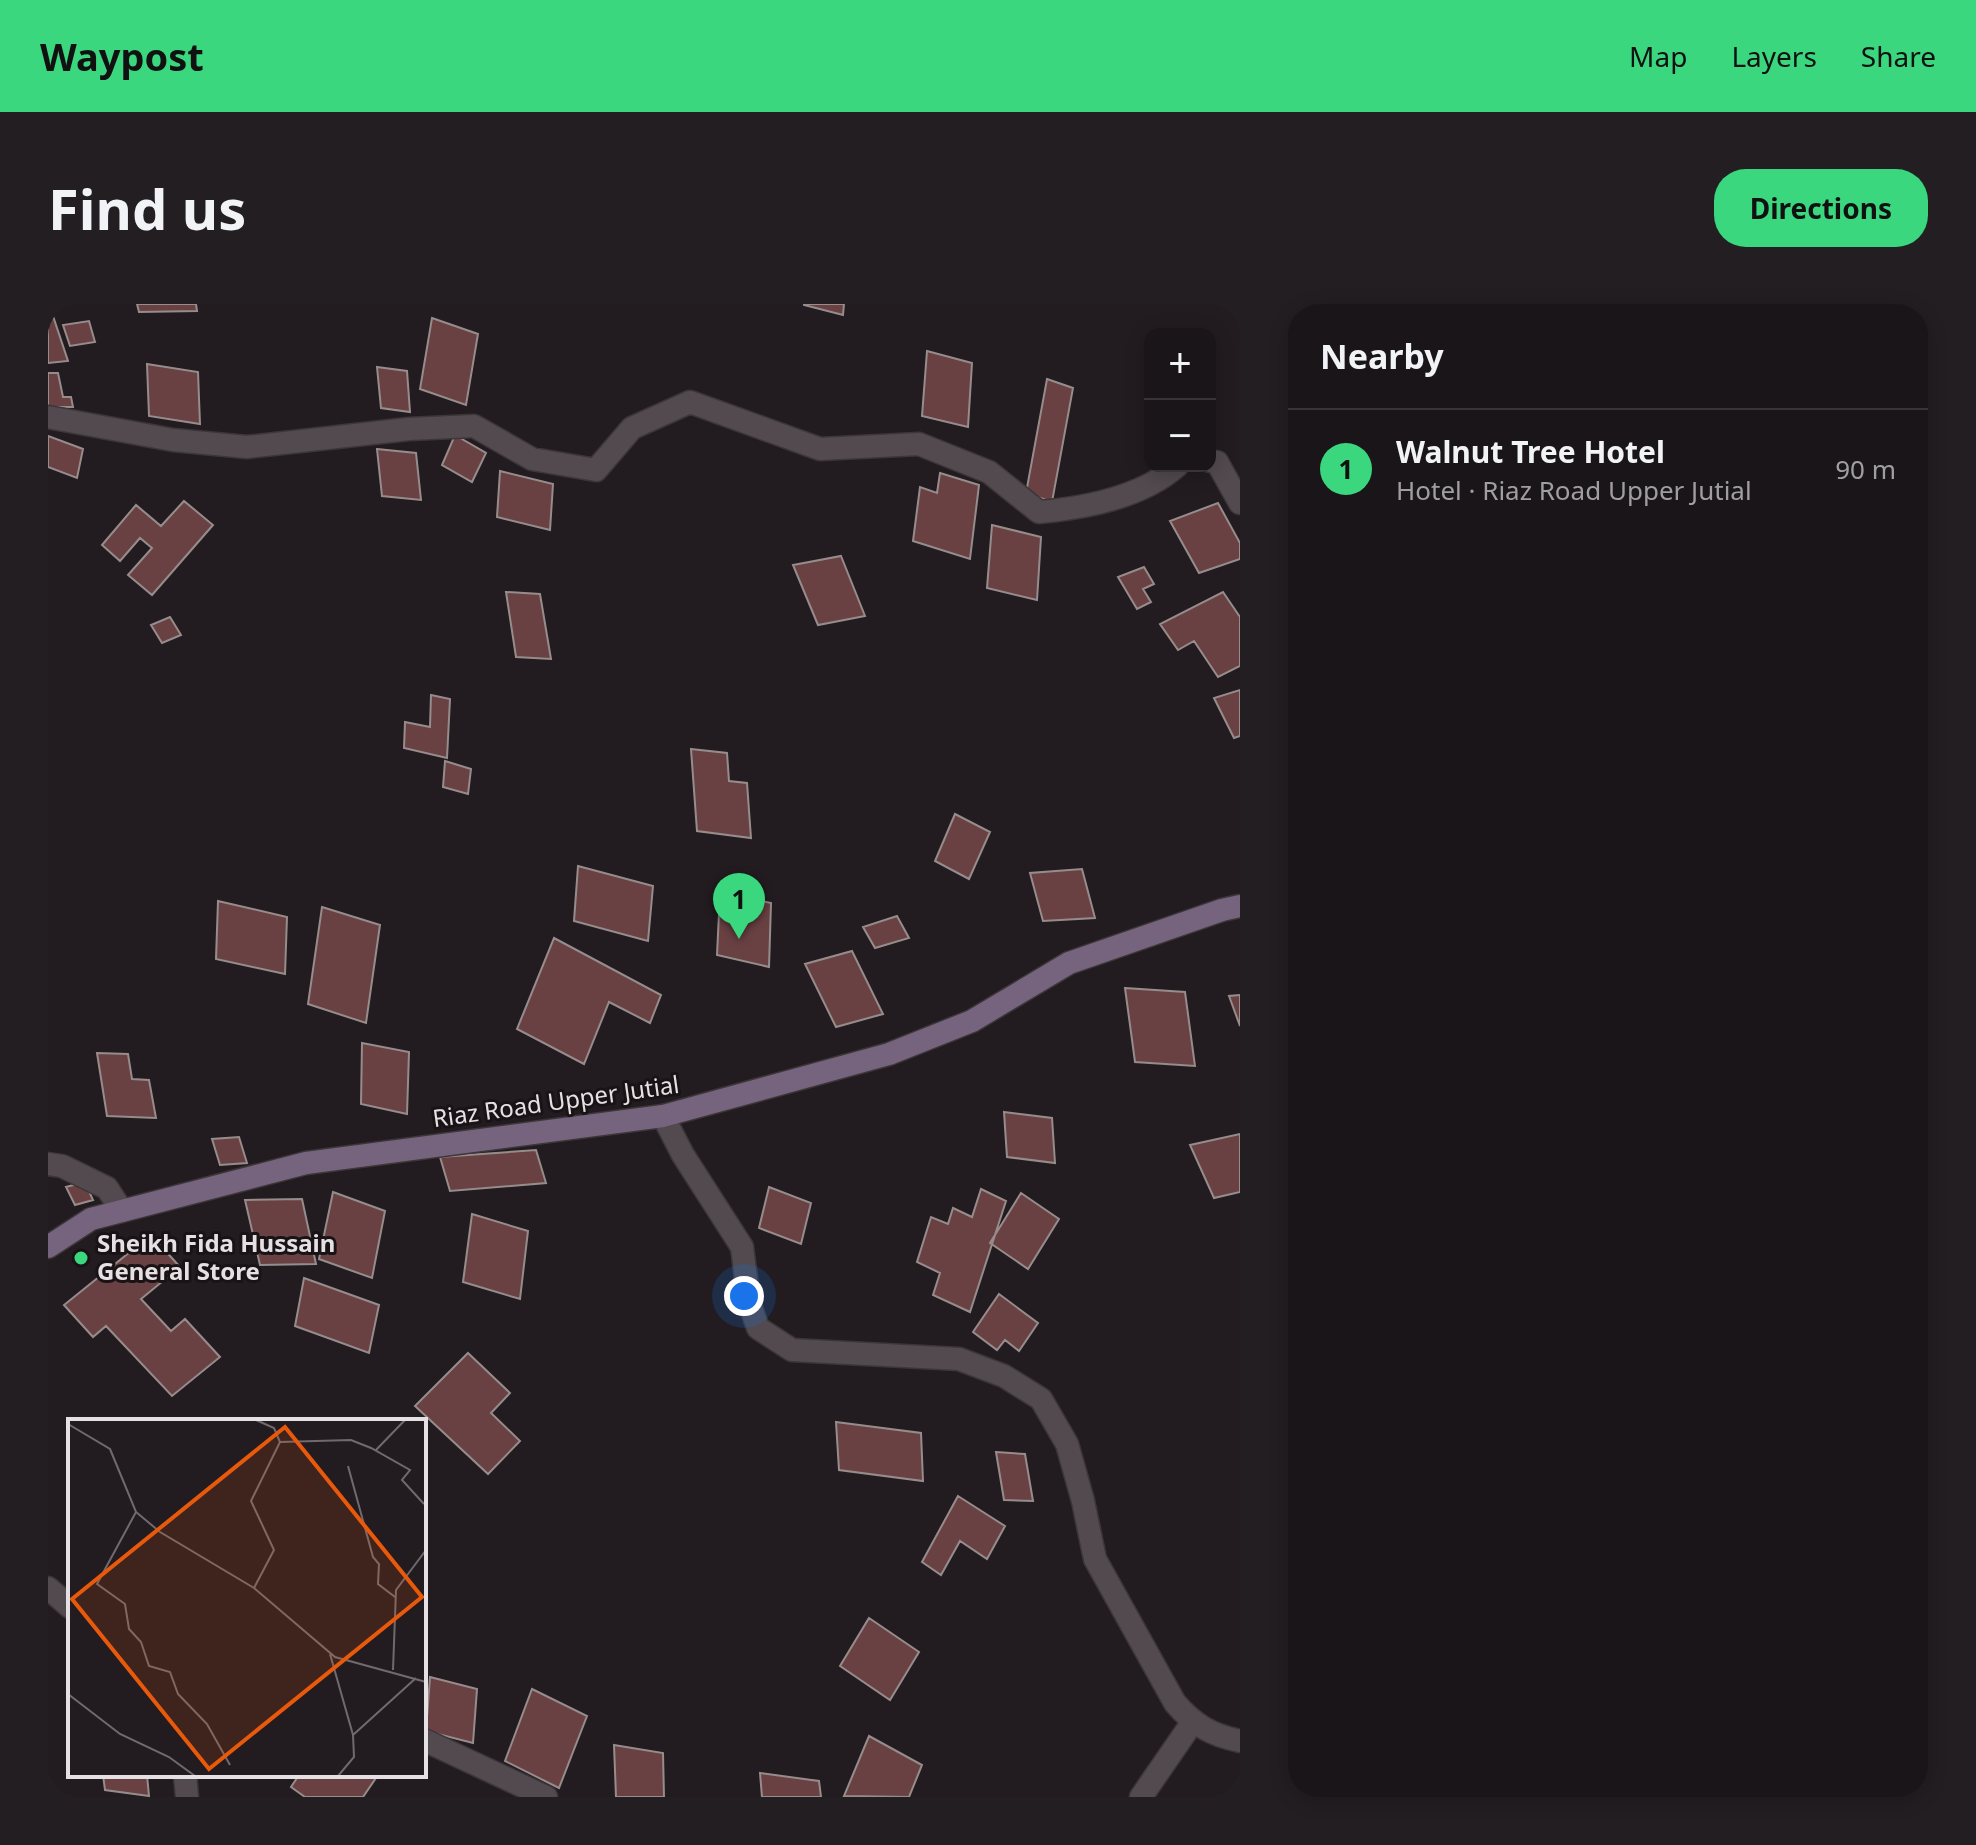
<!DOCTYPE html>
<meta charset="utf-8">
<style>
:root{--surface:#1a1518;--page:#231e21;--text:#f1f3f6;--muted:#9f9fa2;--line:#383437;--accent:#3ad77f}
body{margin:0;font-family:"Noto Sans",sans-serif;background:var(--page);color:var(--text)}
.controls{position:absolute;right:24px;top:24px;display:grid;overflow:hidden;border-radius:16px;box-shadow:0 4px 20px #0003}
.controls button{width:72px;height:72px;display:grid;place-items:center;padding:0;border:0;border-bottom:2px solid var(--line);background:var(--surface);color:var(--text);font:40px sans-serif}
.you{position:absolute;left:696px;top:992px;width:28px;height:28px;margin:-20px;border:6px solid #fff;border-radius:50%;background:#1a73e8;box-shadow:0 0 0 12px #1a73e833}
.badge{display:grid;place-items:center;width:52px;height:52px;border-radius:50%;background:var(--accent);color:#111;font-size:26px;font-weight:700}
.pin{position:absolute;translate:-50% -66px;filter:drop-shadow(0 2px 4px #0008)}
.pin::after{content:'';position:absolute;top:42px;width:28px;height:24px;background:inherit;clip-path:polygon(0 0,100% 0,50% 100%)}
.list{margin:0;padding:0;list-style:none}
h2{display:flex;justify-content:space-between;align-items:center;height:104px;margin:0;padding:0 32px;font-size:34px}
h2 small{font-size:26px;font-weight:400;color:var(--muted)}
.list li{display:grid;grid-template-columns:52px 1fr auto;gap:24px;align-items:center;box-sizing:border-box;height:120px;padding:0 32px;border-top:2px solid var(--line)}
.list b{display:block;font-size:30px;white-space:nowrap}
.list p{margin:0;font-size:26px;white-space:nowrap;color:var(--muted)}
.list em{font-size:26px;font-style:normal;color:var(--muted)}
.map{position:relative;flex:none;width:1192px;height:1493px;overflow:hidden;border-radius:32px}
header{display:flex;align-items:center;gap:48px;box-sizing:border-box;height:112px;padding:0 40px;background:var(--accent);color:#111}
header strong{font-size:38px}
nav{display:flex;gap:44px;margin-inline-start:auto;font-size:28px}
.intro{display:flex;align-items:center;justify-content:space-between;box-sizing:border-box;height:192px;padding:0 48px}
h1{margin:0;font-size:56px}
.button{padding:20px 36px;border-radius:32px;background:var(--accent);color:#111;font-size:28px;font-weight:700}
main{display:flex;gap:48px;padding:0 48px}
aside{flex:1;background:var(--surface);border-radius:32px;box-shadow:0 4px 20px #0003}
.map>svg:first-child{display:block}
.building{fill:#6a4143;stroke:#968c8c;stroke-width:2}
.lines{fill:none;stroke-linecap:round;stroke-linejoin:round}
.minor-casing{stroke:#3c3639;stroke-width:25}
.secondary-casing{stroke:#3c3639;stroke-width:25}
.minor{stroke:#524a4e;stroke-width:22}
.secondary{stroke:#76647e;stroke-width:22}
.poi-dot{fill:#3ad77f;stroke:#191316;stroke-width:3}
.labels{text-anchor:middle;stroke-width:6;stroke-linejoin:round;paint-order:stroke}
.street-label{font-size:24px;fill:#e5e0e3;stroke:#191316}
.poi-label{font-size:24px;font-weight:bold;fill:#e5e0e3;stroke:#191316;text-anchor:start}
.inset-road{fill:none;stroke:#706a6e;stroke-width:2}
.view{fill:#e8590c;fill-opacity:0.15;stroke:#e8590c;stroke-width:4}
.inset-edge{fill:none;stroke:#e5e0e3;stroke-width:4}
</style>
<header>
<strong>Waypost</strong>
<nav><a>Map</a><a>Layers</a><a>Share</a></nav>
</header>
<div class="intro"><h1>Find us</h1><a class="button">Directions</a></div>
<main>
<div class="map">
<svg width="1192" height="1493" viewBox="0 0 1192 1493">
<rect width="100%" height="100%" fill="#221c20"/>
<path class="building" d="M 0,0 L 1,0 L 20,57 L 0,59 Z
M 89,0 L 148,0 L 149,7 L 91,8 Z
M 796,0 L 795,11 L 756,1 L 756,0 Z
M 384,14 L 430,30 L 418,101 L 372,85 Z
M 41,17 L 47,38 L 22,42 L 15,21 Z
M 879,47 L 924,59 L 920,123 L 874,112 Z
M 99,60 L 150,68 L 152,120 L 101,112 Z
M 329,63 L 359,67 L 362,108 L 333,104 Z
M 0,69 L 10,69 L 15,93 L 23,93 L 25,103 L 0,103 Z
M 999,75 L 1025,84 L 1004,198 L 978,189 Z
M 407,131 L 438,149 L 424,178 L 394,161 Z
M 0,132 L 35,145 L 29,174 L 0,163 Z
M 329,145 L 368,149 L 373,196 L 334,192 Z
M 452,167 L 505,180 L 502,226 L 449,213 Z
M 892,169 L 931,181 L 922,255 L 865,237 L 872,183 L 889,189 Z
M 136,197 L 165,221 L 104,291 L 80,271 L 104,244 L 92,234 L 72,257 L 54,241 L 88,201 L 113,222 Z
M 1170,199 L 1192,239 L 1192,255 L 1151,269 L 1122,217 Z
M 944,221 L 993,233 L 989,296 L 939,284 Z
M 793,252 L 817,312 L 770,321 L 745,261 Z
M 1096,263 L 1106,280 L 1095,285 L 1103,298 L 1089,305 L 1070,273 Z
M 458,288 L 492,290 L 503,355 L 468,353 Z
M 1175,288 L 1192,313 L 1192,362 L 1170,373 L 1146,337 L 1130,346 L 1112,320 Z
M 122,313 L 133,331 L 114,339 L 103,321 Z
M 1192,386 L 1192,432 L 1186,434 L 1166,394 Z
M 383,391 L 402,395 L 399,454 L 356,444 L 357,418 L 382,423 Z
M 643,445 L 679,449 L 681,477 L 699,479 L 703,534 L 649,527 Z
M 397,457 L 423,465 L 420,490 L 395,483 Z
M 907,510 L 942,528 L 921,575 L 887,557 Z
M 530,562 L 605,582 L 600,637 L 526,617 Z
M 1034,565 L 1047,614 L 995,617 L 982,569 Z
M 672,588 L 723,599 L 721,663 L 669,651 Z
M 170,597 L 239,613 L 237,670 L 168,655 Z
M 274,603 L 332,621 L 318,719 L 260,700 Z
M 849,612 L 861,634 L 827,644 L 815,623 Z
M 506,634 L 613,691 L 602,719 L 561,698 L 536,760 L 469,725 Z
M 804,647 L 835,710 L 788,723 L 757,660 Z
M 1077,684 L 1137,688 L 1147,762 L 1087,758 Z
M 1192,691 L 1192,722 L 1181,692 Z
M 314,739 L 361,748 L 359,810 L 313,800 Z
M 49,749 L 80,750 L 84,775 L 101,776 L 108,814 L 59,812 Z
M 956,808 L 1004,814 L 1007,859 L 959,853 Z
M 1192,830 L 1192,888 L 1166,894 L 1142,841 Z
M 191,833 L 199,859 L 172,861 L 164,835 Z
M 488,846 L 498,879 L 402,887 L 392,853 Z
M 37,878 L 45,896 L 27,901 L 18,883 Z
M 721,883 L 763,899 L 753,940 L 711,924 Z
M 933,885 L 958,897 L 922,1008 L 885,991 L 892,969 L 869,958 L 883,913 L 900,920 L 905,904 L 924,913 Z
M 285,888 L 337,907 L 324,974 L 271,955 Z
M 973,889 L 1011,915 L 980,965 L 942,939 Z
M 254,895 L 268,960 L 212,961 L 197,896 Z
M 424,910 L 480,927 L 472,995 L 415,978 Z
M 103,931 L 132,963 L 93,995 L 123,1027 L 137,1015 L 172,1053 L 124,1092 L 58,1022 L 45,1033 L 16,1001 Z
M 256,974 L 331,1001 L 321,1049 L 247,1022 Z
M 951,990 L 990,1019 L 971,1047 L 957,1036 L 949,1046 L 925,1028 Z
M 420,1049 L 462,1089 L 443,1109 L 472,1137 L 440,1170 L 367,1102 Z
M 788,1118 L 873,1129 L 875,1177 L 791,1166 Z
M 948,1148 L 977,1150 L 985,1197 L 956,1196 Z
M 910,1192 L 957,1222 L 939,1255 L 912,1237 L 893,1271 L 874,1258 Z
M 821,1314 L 871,1348 L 842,1396 L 792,1362 Z
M 382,1373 L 429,1385 L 425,1439 L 378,1427 Z
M 484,1385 L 539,1412 L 511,1484 L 457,1457 Z
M 821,1432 L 874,1461 L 861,1493 L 796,1492 Z
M 566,1441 L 615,1449 L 616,1493 L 568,1493 Z
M 712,1469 L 771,1477 L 773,1493 L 714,1493 Z
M 55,1471 L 99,1471 L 101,1492 L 57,1486 Z
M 251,1471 L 330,1471 L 315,1493 L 257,1493 L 243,1483 Z"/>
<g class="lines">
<g class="minor-casing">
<path id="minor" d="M 0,113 L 125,136 L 199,143 L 361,125 L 426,122 L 484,155 L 548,166 L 584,124 L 642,98 L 772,145 L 871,140 L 941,168 L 991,208 C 1037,204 1093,194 1129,162
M 1162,157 L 1169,158 L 1192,199
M 615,812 L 635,851 L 694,943 L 701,998 L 710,1024 L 744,1046 L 911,1055 L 956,1072 L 993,1095 L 1019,1140 L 1035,1197 L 1047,1255 L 1127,1399 C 1146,1421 1163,1431 1192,1437
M 0,860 L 14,862 L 59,884 L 74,907
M 0,1284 L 22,1303
M 376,1436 L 498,1493
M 137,1471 L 139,1493
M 1093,1493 L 1144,1419"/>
</g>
<g class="secondary-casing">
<path id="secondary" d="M 0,943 L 43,915 L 258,859 L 615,812 L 841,750 L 924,717 L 1021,659 L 1174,606 L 1192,602"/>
</g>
<use href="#minor" class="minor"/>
<use href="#secondary" class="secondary"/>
</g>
<circle class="poi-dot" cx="33" cy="954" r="8"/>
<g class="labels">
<g class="street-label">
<text transform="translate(508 798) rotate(-8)" y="8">Riaz Road Upper Jutial</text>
</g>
<g class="poi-label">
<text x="49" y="948">Sheikh Fida Hussain<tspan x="49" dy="28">General Store</tspan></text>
</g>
</g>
<g transform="translate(20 1115)">
<rect width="358" height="358" fill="#221c20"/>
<path class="inset-road" d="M 0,5 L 42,30 L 68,93 L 92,113 L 186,169 L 267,238 L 358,263M 212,23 L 283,21 L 303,29 L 342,51 L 334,61 L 356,85M 307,32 L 337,1M 280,47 L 305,138 L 311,145 L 310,165 L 327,178M 68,93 L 29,165 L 57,185 L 61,210 L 73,223 L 81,247 L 102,253 L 110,275 L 139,305 L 162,346M 186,169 L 206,131 L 183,82 L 212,23 L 206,9 L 188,1M 262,235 L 285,316 L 286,338 L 270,357M 325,251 L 328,171 L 358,131M 0,275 L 52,315 L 101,338 L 127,357M 285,316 L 348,259"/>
<path class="view" d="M 217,8 L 354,178 L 141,350 L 4,180 Z"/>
<rect width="358" height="358" class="inset-edge"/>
</g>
</svg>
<div class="controls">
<button>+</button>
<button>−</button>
</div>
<div class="you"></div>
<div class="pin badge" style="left:691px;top:635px">1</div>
</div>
<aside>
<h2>Nearby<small></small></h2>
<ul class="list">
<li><span class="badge">1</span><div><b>Walnut Tree Hotel</b><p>Hotel · Riaz Road Upper Jutial</p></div><em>90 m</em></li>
</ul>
</aside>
</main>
